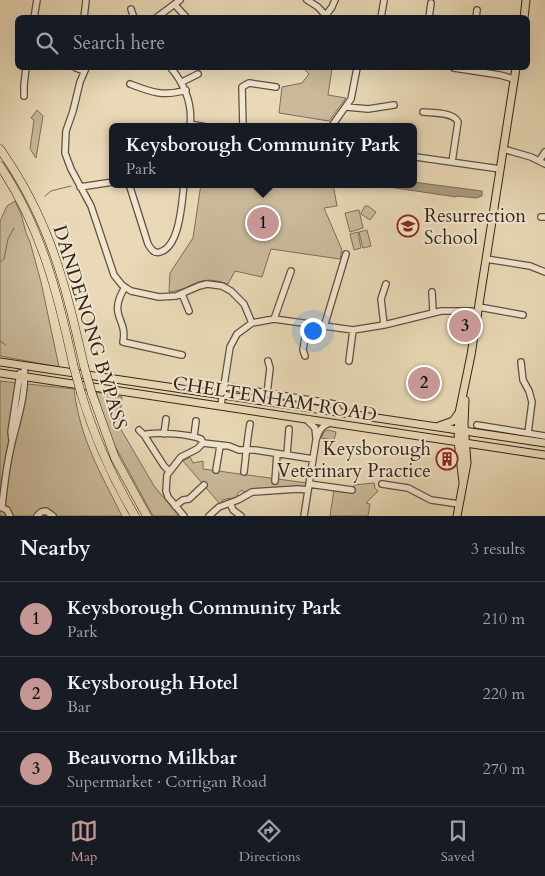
<!DOCTYPE html>
<meta charset="utf-8">
<style>
:root{--surface:#171b24;--page:#242831;--text:#f1f3f6;--muted:#9ea1a6;--line:#363941;--accent:#c59692}
body{margin:0;font-family:Cardo,serif;background:var(--page);color:var(--text)}
.you{position:absolute;left:312px;top:330px;width:18px;height:18px;margin:-12px;border:4px solid #fff;border-radius:50%;background:#1a73e8;box-shadow:0 0 0 8px #1a73e833}
.badge{display:grid;place-items:center;width:32px;height:32px;border-radius:50%;background:var(--accent);color:#111;font-size:16px;font-weight:700}
.pin{position:absolute;translate:-50% -50%;border:2px solid #fff;box-shadow:0 1px 5px #0006}
.popup{position:absolute;left:109px;top:123px;width:308px;height:65px;box-sizing:border-box;display:grid;place-content:center;border-radius:8px;background:var(--surface);filter:drop-shadow(0 1px 4px #0005);font-size:16px;white-space:nowrap;color:var(--muted)}
.popup b{font-size:19px;color:var(--text)}
.popup::after{content:'';position:absolute;left:50%;top:100%;margin-left:-10px;border:10px solid transparent;border-top-color:var(--surface)}
.list{margin:0;padding:0;list-style:none}
h2{display:flex;justify-content:space-between;align-items:center;height:65px;margin:0;padding:0 20px;font-size:21px}
h2 small{font-size:16px;font-weight:400;color:var(--muted)}
.list li{display:grid;grid-template-columns:32px 1fr auto;gap:15px;align-items:center;box-sizing:border-box;height:75px;padding:0 20px;border-top:1px solid var(--line)}
.list b{display:block;font-size:19px;white-space:nowrap}
.list p{margin:0;font-size:16px;white-space:nowrap;color:var(--muted)}
.list em{font-size:16px;font-style:normal;color:var(--muted)}
.icon{flex:none;width:28px;height:28px;fill:none;stroke:currentColor;stroke-width:2;stroke-linecap:round;stroke-linejoin:round}
.map{position:relative;flex:none;width:545px;height:516px;overflow:hidden}
.search{position:absolute;background:var(--surface);box-shadow:0 5px 20px #0002;left:15px;right:15px;top:15px;height:55px;display:flex;align-items:center;gap:12px;box-sizing:border-box;padding:0 18px;border-radius:8px;color:var(--muted);font-size:19px}
.sheet{height:290px;background:var(--surface)}
nav{display:flex;justify-content:space-around;align-items:center;box-sizing:border-box;height:70px;border-top:1px solid var(--line);background:var(--surface);font-size:14px;color:var(--muted)}
nav a{display:grid;justify-items:center;gap:2px}
nav .on{color:var(--accent)}
.map>svg:first-child{display:block}
.green{fill:#caba9b;stroke:#7e6e5a}
.water{fill:#aa9b80;stroke:#7a6b56}
.lines{fill:none;stroke-linecap:round;stroke-linejoin:round}
.stream{stroke:#7a6b56;stroke-width:1}
.minor-casing{stroke:#5f5040;stroke-width:8}
.major-casing{stroke:#312318;stroke-width:9}
.highway-casing{stroke:#312318;stroke-width:9}
.minor{stroke:#f1e6d0;stroke-width:5.5}
.major{stroke:#e9d9b6;stroke-width:7}
.highway{stroke:#e9d9b6;stroke-width:8}
.highway-bridge-casing{stroke:#312318;stroke-width:9;stroke-linecap:butt}
.highway-bridge{stroke:#e9d9b6;stroke-width:8}
.labels{text-anchor:middle;stroke-width:4;stroke-linejoin:round;paint-order:stroke}
.poi-label{font-size:19px;fill:#312318;stroke:#f1e6d0;text-anchor:start}
.street-label{font-size:19px;fill:#312318;stroke:#f1e6d0}
</style>
<div class="map">
<svg width="545" height="516" viewBox="0 0 545 516">
<rect width="100%" height="100%" fill="#e9d9b6"/>
<filter id="stains"><feTurbulence type="fractalNoise" baseFrequency=".004" numOctaves="4"/><feColorMatrix values="0 0 0 0 .2 0 0 0 0 .09 0 0 0 0 .02 0 0 0 .5 -.17"/></filter>
<radialGradient id="worn" r=".72"><stop offset=".6" stop-color="#630" stop-opacity="0"/><stop offset="1" stop-color="#630" stop-opacity=".3"/></radialGradient>
<path class="green" d="M 303,68 L 332,68 L 328,95 L 346,98 L 329,121 L 279,113 L 282,87 L 302,83 L 309,74 Z
M 37,110 L 43,116 L 36,158 L 30,149 L 34,120 L 31,118 Z
M 201,184 L 333,184 L 337,206 L 324,208 L 342,250 L 340,259 L 271,249 L 262,277 L 235,271 L 228,284 C 195,273 196,289 169,292 L 170,273 L 193,238 Z
M 15,201 L 21,214 L 26,233 L 30,242 L 41,282 L 59,367 L 0,356 L 0,221 L 7,206 Z
M 365,206 L 368,206 L 376,212 L 370,220 L 361,214 L 361,213 Z
M 359,210 L 363,228 L 350,232 L 345,213 Z
M 367,230 L 371,246 L 363,248 L 359,232 Z
M 358,232 L 361,248 L 354,250 L 350,234 Z
M 0,381 L 74,389 C 80,439 100,472 122,516 L 0,516 Z
M 96,392 L 122,397 L 119,426 L 154,486 L 179,516 L 153,516 L 110,437 Z
M 328,430 L 336,432 L 334,440 L 321,438 L 324,432 Z
M 190,457 L 193,463 L 203,461 L 203,469 L 307,483 L 307,487 C 298,486 291,488 282,488 C 269,490 257,489 244,492 L 242,490 L 237,494 L 238,498 L 232,500 L 231,498 L 222,500 L 223,503 L 220,504 L 183,461 Z
M 374,483 L 375,488 L 378,491 L 366,503 L 370,504 L 368,516 L 330,516 L 334,490 L 353,491 L 354,485 Z"/>
<path class="water" d="M 413,182 L 482,191 L 482,196 L 476,198 L 457,196 L 456,197 L 369,184 L 413,184 Z"/>
<g class="lines">
<path class="stream" d="M 45,196 L 51,191 L 71,186
M 0,262 L 4,259 L 8,239 L 14,228
M 0,341 L 6,345"/>
<g class="minor-casing">
<path id="minor" d="M 307,0 L 318,7 L 328,18
M 175,5 L 187,18
M 131,9 L 134,18
M 326,15 L 332,7 L 335,0
M 34,18 L 37,0
M 84,18 L 86,0
M 156,18 L 180,0
M 381,18 L 384,0
M 429,18 L 431,3
M 476,18 L 477,10
M 76,68 L 84,71
M 86,68 L 80,82 L 73,111 L 66,131 L 65,153 L 71,169 L 91,206 L 114,275 L 122,285 L 131,291 L 159,297 L 176,296 L 199,286 L 207,284 L 222,286 L 231,291 L 244,304 L 252,323
M 171,68 C 185,85 193,104 190,127
M 454,68 L 500,75 L 514,79
M 182,82 L 198,74
M 130,84 C 151,92 163,97 186,90
M 24,96 L 24,85 L 26,68
M 347,107 L 368,109 L 394,105
M 423,112 C 433,113 454,112 458,122 L 452,162
M 190,124 L 206,127
M 243,127 L 242,87 L 249,83 L 276,87
M 331,127 L 351,99 L 357,68
M 503,149 L 531,157 L 545,164
M 416,157 L 500,169
M 539,161 L 545,152
M 129,184 L 148,244 C 151,249 154,254 160,252 C 180,247 182,201 184,184
M 80,187 L 113,182
M 541,217 L 545,217
M 486,259 L 530,266 L 545,272
M 125,287 C 107,317 128,318 123,342 L 182,355
M 432,292 L 433,312
M 182,294 L 189,311
M 479,307 L 523,315
M 274,319 L 291,271
M 384,325 L 381,299 L 386,284
M 324,327 L 346,254
M 305,356 L 303,350 L 307,325
M 349,361 L 353,330
M 521,362 L 523,380 L 529,391 L 532,402 L 528,433
M 224,386 L 329,403 L 334,404 L 338,409 L 338,412
M 267,394 L 270,368 L 268,361
M 221,405 L 230,347 L 237,334 L 252,323 L 274,319 L 353,330 L 384,325 L 441,311 L 472,311 L 478,314
M 306,419 L 315,428 L 316,438
M 477,425 L 545,436
M 139,430 L 145,436
M 164,434 L 166,419
M 194,436 L 196,421
M 12,440 L 11,432 L 20,373
M 287,455 L 289,429
M 216,470 L 220,446
M 169,471 L 164,466 L 146,438 L 145,436 L 147,434 C 161,432 188,434 201,439 L 203,443
M 244,472 C 246,456 247,440 250,424
M 275,481 L 277,454
M 309,484 L 352,490
M 382,484 L 408,488 L 431,500 L 459,504
M 230,503 L 233,510 L 241,516
M 175,506 L 183,500 L 189,499 L 204,485
M 0,507 L 7,510 L 10,516
M 2,507 C 4,486 7,463 12,442 C 18,418 27,391 24,366
M 37,516 L 41,512 L 46,511 L 53,516
M 184,516 L 168,497 L 166,491 L 167,475 L 181,457 L 197,449 L 203,443 L 229,446 L 239,450 L 255,450 L 313,459
M 209,516 L 219,507 L 238,500 L 252,492 L 298,489 L 308,490
M 304,516 L 316,440 C 319,431 321,426 330,423"/>
</g>
<g class="major-casing">
<path id="major" d="M 524,18 L 526,0
M 0,362 L 545,443
M 0,373 L 545,455
M 439,426 L 453,421 L 458,414
M 463,482 L 458,441 L 459,413 L 471,355 L 516,68
M 457,516 L 467,463 L 464,424 L 465,400"/>
</g>
<g class="highway-casing">
<path id="highway" d="M 0,149 C 50,220 65,283 84,366
M 0,166 C 41,227 58,294 73,364
M 81,393 C 94,436 112,477 135,516
M 92,394 L 115,458 L 147,516"/>
</g>
<use href="#minor" class="minor"/>
<use href="#major" class="major"/>
<use href="#highway" class="highway"/>
<g class="highway-bridge-casing">
<path id="highway-bridge" d="M 73,364 L 81,393
M 84,366 L 92,394"/>
</g>
<use href="#highway-bridge" class="highway-bridge"/>
</g>
<defs>
<g id="school-ring" transform="scale(1.125)"><circle r="9.5" fill="#f1e6d0" stroke="#8f2418" stroke-width="1.5"/><path d="M0-5L7-2L0 1L-7-2ZM-4 1L0 2.5L4 1V4Q0 6-4 4Z" fill="#8f2418"/></g>
<g id="building-ring" transform="scale(1.125)"><circle r="9.5" fill="#f1e6d0" stroke="#8f2418" stroke-width="1.5"/><path d="M-4-6H4V6H1V3H-1V6H-4ZM-2.5-4.3h1.7v1.8h-1.7ZM.8-4.3h1.7v1.8H.8ZM-2.5-1h1.7V.8h-1.7ZM.8-1h1.7V.8H.8Z" fill="#8f2418"/></g>
</defs>
<g fill-rule="evenodd">
<use href="#school-ring" x="408" y="226"/>
<use href="#building-ring" x="447" y="459"/>
</g>
<g class="labels">
<g class="poi-label">
<text x="424" y="222">Resurrection<tspan x="424" dy="22">School</tspan></text>
<text x="431" y="455" text-anchor="end">Keysborough<tspan x="431" dy="22">Veterinary Practice</tspan></text>
</g>
<g class="street-label">
<text transform="translate(91 327) rotate(73)" y="7">DANDENONG BYPASS</text>
<text transform="translate(275 398) rotate(9)" y="7">CHELTENHAM ROAD</text>
</g>
</g>
<rect width="100%" height="100%" filter="url(#stains)"/>
<rect width="100%" height="100%" fill="url(#worn)"/>
</svg>
<div class="you"></div>
<div class="pin badge" style="left:263px;top:223px">1</div>
<div class="popup"><b>Keysborough Community Park</b>Park</div>
<div class="pin badge" style="left:424px;top:383px">2</div>
<div class="pin badge" style="left:465px;top:326px">3</div>
<div class="search"><svg class="icon" aria-label="search" viewBox="0 0 24 24"><circle cx="10" cy="10" r="6"/><path d="M15 15l6 6"/></svg>Search here</div>
</div>
<section class="sheet">
<h2>Nearby<small>3 results</small></h2>
<ul class="list">
<li><span class="badge">1</span><div><b>Keysborough Community Park</b><p>Park</p></div><em>210 m</em></li>
<li><span class="badge">2</span><div><b>Keysborough Hotel</b><p>Bar</p></div><em>220 m</em></li>
<li><span class="badge">3</span><div><b>Beauvorno Milkbar</b><p>Supermarket · Corrigan Road</p></div><em>270 m</em></li>
</ul>
</section>
<nav>
<a class="on"><svg class="icon" aria-label="map" viewBox="0 0 24 24"><path d="M3 6l6-2 6 2 6-2v14l-6 2-6-2-6 2zM9 4v14M15 6v14"/></svg>Map</a>
<a><svg class="icon" aria-label="directions" viewBox="0 0 24 24"><path d="M12 3l9 9-9 9-9-9zM9 14v-3h6M13 9l2 2-2 2"/></svg>Directions</a>
<a><svg class="icon" aria-label="saved" viewBox="0 0 24 24"><path d="M7 4h10v16l-5-4-5 4z"/></svg>Saved</a>
</nav>
